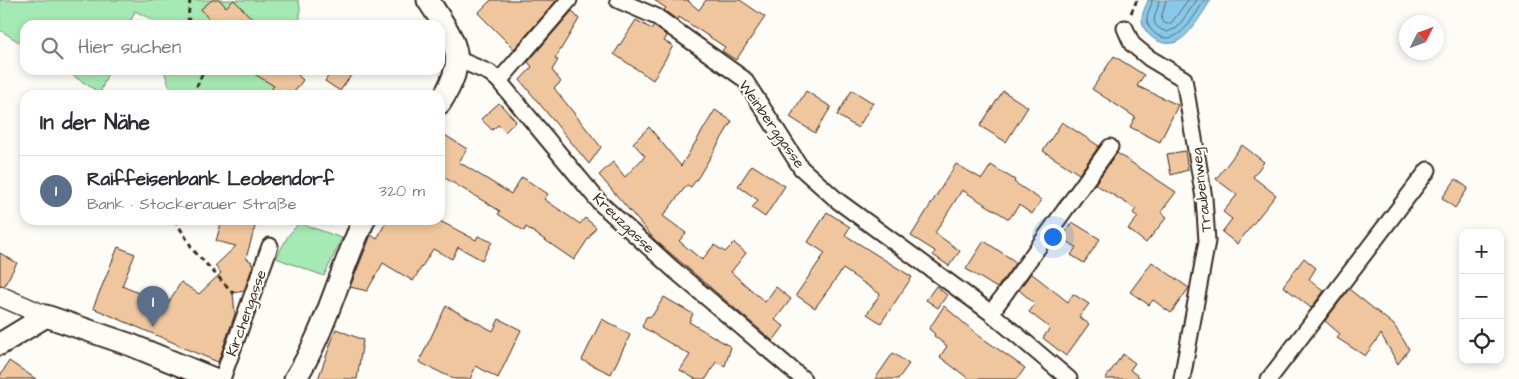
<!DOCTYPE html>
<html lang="de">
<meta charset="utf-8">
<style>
:root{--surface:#fff;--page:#f2f2f3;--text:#2b2b33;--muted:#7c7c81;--line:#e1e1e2;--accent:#2563eb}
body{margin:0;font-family:"Architects Daughter",sans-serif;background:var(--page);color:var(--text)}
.controls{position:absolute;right:15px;bottom:15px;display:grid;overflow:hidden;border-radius:10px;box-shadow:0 2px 8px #0003}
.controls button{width:45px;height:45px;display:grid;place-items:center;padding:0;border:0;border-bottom:1px solid var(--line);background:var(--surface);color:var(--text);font:25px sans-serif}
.compass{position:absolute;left:1399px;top:15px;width:45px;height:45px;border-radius:50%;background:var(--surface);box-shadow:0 2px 8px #0003;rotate:48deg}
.you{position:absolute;left:1052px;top:236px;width:18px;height:18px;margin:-12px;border:4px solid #fff;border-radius:50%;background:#1a73e8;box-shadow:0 0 0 8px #1a73e833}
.badge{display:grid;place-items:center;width:32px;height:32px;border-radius:50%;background:var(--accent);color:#fff;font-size:16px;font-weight:700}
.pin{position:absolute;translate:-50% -41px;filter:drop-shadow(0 1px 2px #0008)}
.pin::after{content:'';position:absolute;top:26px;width:18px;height:15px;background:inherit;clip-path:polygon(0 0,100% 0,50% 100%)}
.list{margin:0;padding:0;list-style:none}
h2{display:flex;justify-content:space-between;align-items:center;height:65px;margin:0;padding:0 20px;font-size:21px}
h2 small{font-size:16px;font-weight:400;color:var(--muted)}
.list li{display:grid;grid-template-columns:32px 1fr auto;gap:15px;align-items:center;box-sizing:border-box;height:70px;padding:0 20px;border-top:1px solid var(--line)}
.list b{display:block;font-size:19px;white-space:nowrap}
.list p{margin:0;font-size:16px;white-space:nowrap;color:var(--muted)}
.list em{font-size:16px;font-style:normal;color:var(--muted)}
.icon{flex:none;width:28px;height:28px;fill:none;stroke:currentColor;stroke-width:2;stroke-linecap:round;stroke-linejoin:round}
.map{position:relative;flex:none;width:1519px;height:379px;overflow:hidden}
.search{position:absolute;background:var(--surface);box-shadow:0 2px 8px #0003;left:20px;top:20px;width:425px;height:55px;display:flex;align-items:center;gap:12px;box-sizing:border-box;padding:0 18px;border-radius:15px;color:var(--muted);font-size:19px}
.panel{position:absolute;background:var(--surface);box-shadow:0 2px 8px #0003;left:20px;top:90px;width:425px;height:135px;border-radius:15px}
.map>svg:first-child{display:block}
.green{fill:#a5e9b4;stroke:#708a69}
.water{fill:#88c8e9;stroke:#698998}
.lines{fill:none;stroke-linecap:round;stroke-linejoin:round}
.shore{stroke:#5a696f;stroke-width:1}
.building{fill:#f0c69f;stroke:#3b2a1e}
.minor-casing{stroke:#3b2a1e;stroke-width:19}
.tertiary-casing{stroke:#3b2a1e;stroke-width:22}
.secondary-casing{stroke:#3b2a1e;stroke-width:25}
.path{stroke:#3b2a1e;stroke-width:3;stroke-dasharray:5 4;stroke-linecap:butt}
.minor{stroke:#fdfcf7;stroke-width:15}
.tertiary{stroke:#fdfcf7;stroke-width:19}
.secondary{stroke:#fdfcf7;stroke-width:21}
.labels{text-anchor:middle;stroke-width:4.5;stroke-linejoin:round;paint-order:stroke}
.street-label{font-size:15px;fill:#3b2a1e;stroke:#fdfcf7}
</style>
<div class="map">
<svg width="1519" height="379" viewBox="0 0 1519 379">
<rect width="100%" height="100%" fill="#fdfcf7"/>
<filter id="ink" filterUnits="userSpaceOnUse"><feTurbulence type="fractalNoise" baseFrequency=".02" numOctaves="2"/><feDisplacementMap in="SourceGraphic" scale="10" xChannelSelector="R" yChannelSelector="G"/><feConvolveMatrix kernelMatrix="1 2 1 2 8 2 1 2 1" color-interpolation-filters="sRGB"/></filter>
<g filter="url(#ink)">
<path class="green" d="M 0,0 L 298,0 L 300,7 L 300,25 L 153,25 L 151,19 L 135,11 L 129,25 L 25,25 L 25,46 L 0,30 Z
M 64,70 L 109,70 L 100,93 Z
M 164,70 L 287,70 L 267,95 L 176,95 L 169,86 Z
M 299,223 L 342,238 L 324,276 L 276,258 L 288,236 Z"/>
<path class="water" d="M 1148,0 L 1211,0 C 1203,12 1189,37 1176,42 C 1161,48 1142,34 1142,19 C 1142,13 1146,6 1148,0 Z"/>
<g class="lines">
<path class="shore" d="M 1152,0 C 1152,6 1147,12 1147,19 C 1147,25 1151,31 1157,35 C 1179,48 1194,15 1205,0
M 1159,0 C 1158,16 1145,24 1167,32 L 1177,28 L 1197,0
M 1166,0 L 1161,19 L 1164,23 L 1168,24 L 1172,22 L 1188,0"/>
</g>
<path class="building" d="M 212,0 L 220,0 L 226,7 L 234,0 L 258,25 L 213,25 L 201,9 Z
M 491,0 L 557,0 L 514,49 L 478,13 Z
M 654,0 L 689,0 L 688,1 L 699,10 L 706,0 L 740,0 L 765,17 L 736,60 L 722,51 L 725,47 L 679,17 L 677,20 L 664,10 L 666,8 Z
M 572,11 L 579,19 L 555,59 L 558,60 L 552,70 L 561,82 L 554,88 L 601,147 L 589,164 L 520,80 L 532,67 L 528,62 Z
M 636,20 L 652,29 L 654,26 L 667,36 L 664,41 L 673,46 L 653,80 L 614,54 Z
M 1114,56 L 1144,75 L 1137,86 L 1178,105 L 1160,142 L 1130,127 L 1135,117 L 1092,89 Z
M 248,70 L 293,70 L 303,80 L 292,95 L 267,95 L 274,86 Z
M 332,70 L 355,70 L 340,91 L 325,81 Z
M 852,90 L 873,103 L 858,128 L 837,115 Z
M 806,91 L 831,107 L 815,133 L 790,117 Z
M 1003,91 L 1028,107 L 1006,142 L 980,126 Z
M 499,103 L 516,121 L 505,132 L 498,125 L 492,130 L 481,119 Z
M 715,110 L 732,121 L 699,176 L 691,187 L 687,185 L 663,216 L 686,233 L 679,241 L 702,260 L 714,245 L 725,252 L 734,243 L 746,253 L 731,272 L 765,302 L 776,287 L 791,299 L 775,320 L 784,326 L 773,341 L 655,240 L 599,175 L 613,162 L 625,177 L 645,156 L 633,143 L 649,127 L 681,166 Z
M 1062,122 L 1099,146 L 1079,174 L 1043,151 Z
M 440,132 L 467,149 L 459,162 L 511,194 L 522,177 L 548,194 L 544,199 L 580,224 L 585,218 L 596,227 L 574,260 L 526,227 L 524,231 L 498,214 L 500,211 L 440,175 Z
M 1242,145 L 1264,162 L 1253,177 L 1276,195 L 1237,244 L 1222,232 L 1232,219 L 1223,212 L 1237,195 L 1216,179 Z
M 1185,151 L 1188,170 L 1171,175 L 1167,154 Z
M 1117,153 L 1176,192 L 1161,212 L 1167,217 L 1146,243 L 1128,229 L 1138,217 L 1133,213 L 1136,209 L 1095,184 Z
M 956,164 L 982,179 L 991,165 L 1015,180 L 1014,182 L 1041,200 L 1032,214 L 1019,205 L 1009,219 L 962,190 L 935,233 L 960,251 L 949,266 L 933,255 L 935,251 L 911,236 Z
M 752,165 L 785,186 L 765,217 L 752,208 L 758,200 L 738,186 Z
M 1456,179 L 1468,188 L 1455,208 L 1442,198 Z
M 827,212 L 850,227 L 845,235 L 912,277 L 881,323 L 867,314 L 880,294 L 843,269 L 815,308 L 796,295 L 825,253 L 808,242 Z
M 222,220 L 257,220 L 246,258 L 252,262 L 251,264 L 253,265 L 244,291 L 233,293 L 235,314 L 218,362 L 179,346 L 179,345 L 93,308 L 118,247 L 135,254 L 122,286 L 167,305 L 181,282 L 199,294 L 221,273 L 215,266 L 236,246 L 216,241 Z
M 387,220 L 438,220 L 476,240 L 478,236 L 492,242 L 482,260 L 458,247 L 452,259 L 433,249 L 413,281 L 383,263 L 367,291 L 350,287 L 371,235 L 377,239 Z
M 1072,222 L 1100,239 L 1084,263 L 1071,255 L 1076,247 L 1062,238 Z
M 984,241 L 1016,262 L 997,288 L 966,269 Z
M 0,253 L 17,263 L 4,286 L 0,285 Z
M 1304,258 L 1316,268 L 1309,279 L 1324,291 L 1311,308 L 1283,286 Z
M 1152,262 L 1189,288 L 1171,313 L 1153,300 L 1149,305 L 1130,292 Z
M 1031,273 L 1068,302 L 1073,294 L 1089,304 L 1079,317 L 1089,324 L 1066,356 L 1043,338 L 1050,328 L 1029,312 L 1035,304 L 1019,290 Z
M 936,286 L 947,295 L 938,308 L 926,300 Z
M 1349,289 L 1394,325 L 1409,349 L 1398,364 L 1381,334 L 1365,356 L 1337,338 L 1340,334 L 1325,321 Z
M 664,297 L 693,314 L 689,322 L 731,347 L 725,366 L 716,362 L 706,379 L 695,379 L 680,370 L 690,355 L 642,327 L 646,317 L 652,316 Z
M 446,306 L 493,331 L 499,319 L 521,330 L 498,378 L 476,366 L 470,379 L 454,379 L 419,362 Z
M 944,306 L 978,335 L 1025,368 L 1017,379 L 969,379 L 940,357 L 947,346 L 934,336 L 935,334 L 929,329 Z
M 602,319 L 630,335 L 611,374 L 582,360 Z
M 336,329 L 363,340 L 357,379 L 318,379 Z
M 893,353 L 909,364 L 898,379 L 875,379 Z
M 1123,354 L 1135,363 L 1130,370 L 1142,379 L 1105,379 Z
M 9,361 L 36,379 L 0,379 L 0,376 Z"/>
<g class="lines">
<g class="minor-casing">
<path id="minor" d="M 618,0 L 657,17 L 744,79 L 801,168 L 838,201 L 991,313 L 1069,379
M 1125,28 L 1132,44 L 1149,58 L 1184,79 L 1204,198 L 1207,241 L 1182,379
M 457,59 L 490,73 L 499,81 L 601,204 L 673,269 L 803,379
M 499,81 L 569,0
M 991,313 L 1110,147
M 222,379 L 270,246
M 1269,379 L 1428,170"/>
</g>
<g class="tertiary-casing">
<path id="tertiary" d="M 0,296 L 46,316"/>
</g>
<g class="secondary-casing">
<path id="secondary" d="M 428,0 C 455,42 470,56 440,103
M 0,344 L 46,316 L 131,345 L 214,379
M 295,379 C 326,331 339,272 364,220"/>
</g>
<path class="path" d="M 190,0 L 188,18 L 191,25
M 1131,13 L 1137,0
M 193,95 L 204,70
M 175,220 L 194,251 L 236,296"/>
<use href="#minor" class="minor"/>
<use href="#tertiary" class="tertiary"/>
<use href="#secondary" class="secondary"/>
</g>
</g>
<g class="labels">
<g class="street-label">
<text transform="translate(772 124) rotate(55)" y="5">Weinberggasse</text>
<text transform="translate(1201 190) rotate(-97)" y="5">Traubenweg</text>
<text transform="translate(624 223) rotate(44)" y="5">Kreuzgasse</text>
<text transform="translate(246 313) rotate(-70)" y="5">Kirchengasse</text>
</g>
</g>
</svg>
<div class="controls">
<button>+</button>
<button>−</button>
<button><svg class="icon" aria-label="locate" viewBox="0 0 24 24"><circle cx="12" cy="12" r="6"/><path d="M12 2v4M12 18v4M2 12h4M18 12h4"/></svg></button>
</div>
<svg class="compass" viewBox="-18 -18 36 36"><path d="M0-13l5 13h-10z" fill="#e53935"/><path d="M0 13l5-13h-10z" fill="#7c7c81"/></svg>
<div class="you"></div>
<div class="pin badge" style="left:153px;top:327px;background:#5c6f8a">1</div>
<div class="search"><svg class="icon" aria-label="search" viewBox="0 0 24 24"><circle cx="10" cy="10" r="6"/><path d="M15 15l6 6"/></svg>Hier suchen</div>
<section class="panel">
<h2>In der Nähe<small></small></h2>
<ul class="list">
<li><span class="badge" style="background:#5c6f8a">1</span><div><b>Raiffeisenbank Leobendorf</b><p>Bank · Stockerauer Straße</p></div><em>320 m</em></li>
</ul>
</section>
</div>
